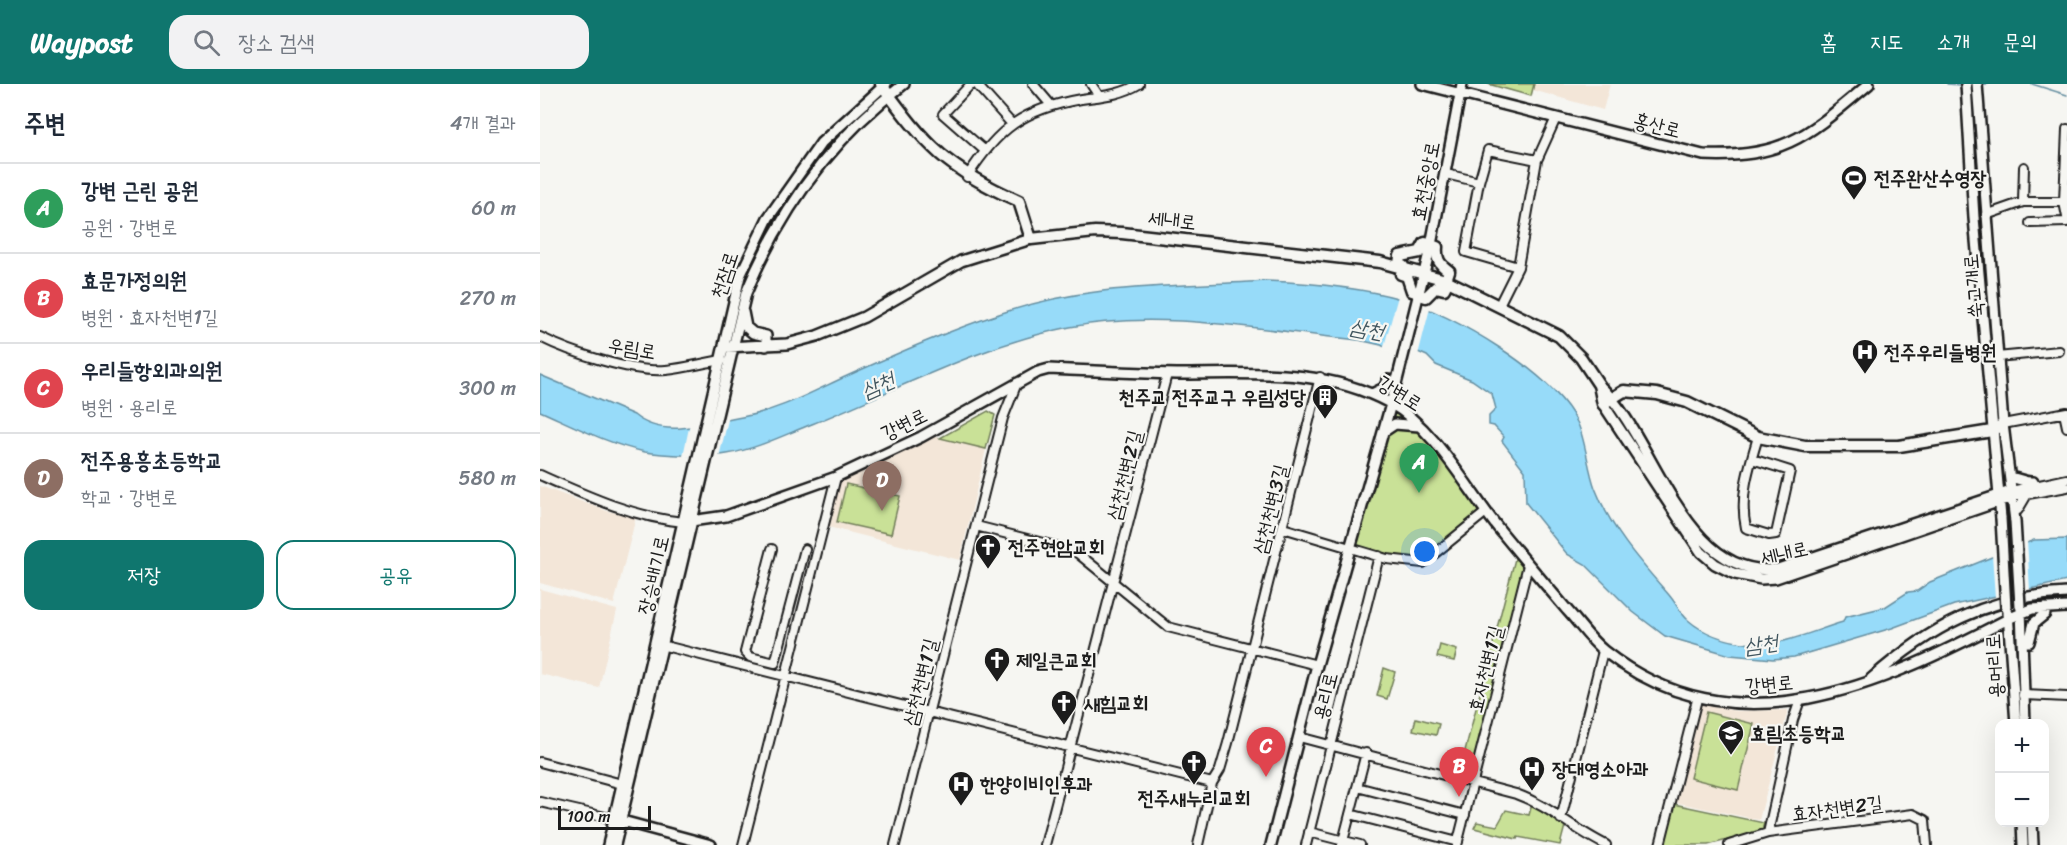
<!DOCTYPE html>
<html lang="ko">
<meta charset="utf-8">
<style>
:root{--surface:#fff;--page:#f2f2f3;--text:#1f2937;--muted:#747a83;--line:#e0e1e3;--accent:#0f766e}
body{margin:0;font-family:Sriracha,"Poor Story",sans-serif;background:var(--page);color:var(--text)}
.controls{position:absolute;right:18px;bottom:18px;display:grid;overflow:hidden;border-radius:12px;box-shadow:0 6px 24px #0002}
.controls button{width:54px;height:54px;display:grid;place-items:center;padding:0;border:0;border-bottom:2px solid var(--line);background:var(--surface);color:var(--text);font:30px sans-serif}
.scale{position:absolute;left:18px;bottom:15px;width:93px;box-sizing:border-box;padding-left:6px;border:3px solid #1c1c1c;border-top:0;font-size:16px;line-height:21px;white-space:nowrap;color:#1c1c1c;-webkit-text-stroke:4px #f6f6f2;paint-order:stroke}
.you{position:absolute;left:885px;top:468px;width:21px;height:21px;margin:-15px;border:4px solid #fff;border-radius:50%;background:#1a73e8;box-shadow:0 0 0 9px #1a73e833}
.badge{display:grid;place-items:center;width:39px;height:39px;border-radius:50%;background:var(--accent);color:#fff;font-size:20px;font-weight:700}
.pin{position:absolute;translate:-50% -50px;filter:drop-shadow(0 2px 3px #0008)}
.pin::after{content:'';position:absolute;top:32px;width:21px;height:18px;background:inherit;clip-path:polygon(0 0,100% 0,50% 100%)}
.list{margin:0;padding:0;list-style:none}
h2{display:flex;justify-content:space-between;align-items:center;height:78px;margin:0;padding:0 24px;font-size:26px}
h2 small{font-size:20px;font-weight:400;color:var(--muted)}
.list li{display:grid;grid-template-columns:39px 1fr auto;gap:18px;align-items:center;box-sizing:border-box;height:90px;padding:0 24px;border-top:2px solid var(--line)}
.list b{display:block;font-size:22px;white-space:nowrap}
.list p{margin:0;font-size:20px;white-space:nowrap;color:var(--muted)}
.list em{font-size:20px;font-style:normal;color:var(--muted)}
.actions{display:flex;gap:12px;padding:18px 24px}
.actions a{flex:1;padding:14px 0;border:2px solid var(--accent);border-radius:18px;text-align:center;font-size:21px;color:var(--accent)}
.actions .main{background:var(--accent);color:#fff}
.icon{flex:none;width:33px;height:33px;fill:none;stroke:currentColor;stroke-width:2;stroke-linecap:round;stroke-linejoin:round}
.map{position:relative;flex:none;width:1527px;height:761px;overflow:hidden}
header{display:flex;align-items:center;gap:36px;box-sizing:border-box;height:84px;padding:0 30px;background:var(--accent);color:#fff}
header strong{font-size:28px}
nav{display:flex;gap:33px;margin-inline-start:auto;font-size:21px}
.search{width:420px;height:54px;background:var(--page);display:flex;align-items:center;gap:15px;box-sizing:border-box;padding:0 21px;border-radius:18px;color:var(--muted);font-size:22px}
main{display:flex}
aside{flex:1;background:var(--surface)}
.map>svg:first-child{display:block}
.built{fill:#f3e6d8}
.green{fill:#c9e197;stroke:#727e5a;stroke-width:1.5}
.water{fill:#97dbf9;stroke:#668fa1;stroke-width:1.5}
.pier{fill:#f6f6f2}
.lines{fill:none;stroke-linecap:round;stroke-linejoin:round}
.stream{stroke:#668fa1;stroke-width:1.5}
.minor-casing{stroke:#1c1c1c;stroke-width:12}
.tertiary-casing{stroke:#1c1c1c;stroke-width:14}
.secondary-casing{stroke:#1c1c1c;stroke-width:15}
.minor{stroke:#f6f6f2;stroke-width:8}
.tertiary{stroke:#f6f6f2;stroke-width:9}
.secondary{stroke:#f6f6f2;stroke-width:10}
.tertiary-bridge-casing{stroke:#1c1c1c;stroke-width:14;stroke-linecap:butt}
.tertiary-bridge{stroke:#f6f6f2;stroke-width:9}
.labels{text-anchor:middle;stroke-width:4.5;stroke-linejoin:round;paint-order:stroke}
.street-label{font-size:20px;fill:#1c1c1c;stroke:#f6f6f2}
.poi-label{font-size:20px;font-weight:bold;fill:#1c1c1c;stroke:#f6f6f2;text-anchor:start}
.water-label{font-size:21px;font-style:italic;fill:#41555e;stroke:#f6f6f2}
</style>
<header>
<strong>Waypost</strong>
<div class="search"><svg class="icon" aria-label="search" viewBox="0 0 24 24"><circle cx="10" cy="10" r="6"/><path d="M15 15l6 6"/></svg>장소 검색</div>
<nav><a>홈</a><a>지도</a><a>소개</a><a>문의</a></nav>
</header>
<main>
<aside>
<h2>주변<small>4개 결과</small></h2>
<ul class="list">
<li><span class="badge" style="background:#2e9e5b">A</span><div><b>강변 근린 공원</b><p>공원 · 강변로</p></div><em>60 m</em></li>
<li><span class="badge" style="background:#e0444e">B</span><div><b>효문가정의원</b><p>병원 · 효자천변1길</p></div><em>270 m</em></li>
<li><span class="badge" style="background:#e0444e">C</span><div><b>우리들항외과의원</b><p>병원 · 용리로</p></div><em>300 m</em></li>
<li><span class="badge" style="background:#8d6e63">D</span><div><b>전주용흥초등학교</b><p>학교 · 강변로</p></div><em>580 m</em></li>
</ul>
<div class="actions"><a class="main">저장</a><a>공유</a></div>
</aside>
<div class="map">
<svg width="1527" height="761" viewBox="0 0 1527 761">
<rect width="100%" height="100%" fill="#f6f6f2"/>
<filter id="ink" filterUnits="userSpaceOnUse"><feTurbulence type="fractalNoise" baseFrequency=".0167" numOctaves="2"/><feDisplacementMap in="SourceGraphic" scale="12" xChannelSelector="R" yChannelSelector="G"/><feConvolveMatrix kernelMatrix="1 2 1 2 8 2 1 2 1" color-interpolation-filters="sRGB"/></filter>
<g filter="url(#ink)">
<path class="built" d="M 972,0 L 1070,0 L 1063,26 Z
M 392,352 L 446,365 L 420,476 L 288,443 L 298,399 Z
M 0,402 L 67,427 L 96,433 L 74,520 L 0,499 Z
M 0,505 L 77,526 L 59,604 L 0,590 Z
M 1159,620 L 1197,627 L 1248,626 L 1219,736 L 1134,718 Z"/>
<path class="green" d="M 948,0 L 994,0 L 991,12 Z
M 851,320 L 875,337 L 946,428 L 883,479 L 810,464 Z
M 448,327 L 455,331 L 446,365 L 400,354 Z
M 306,400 L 360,412 L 351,450 L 297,438 Z
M 976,471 L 984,481 L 932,689 L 920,686 Z
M 900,561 L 917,566 L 914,577 L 897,573 Z
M 844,584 L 855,588 L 847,615 L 837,612 Z
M 1166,628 L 1214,640 L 1198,706 L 1150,694 Z
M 876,634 L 899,640 L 896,651 L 873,646 Z
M 993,716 L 1026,738 L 1020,761 L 978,753 L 977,755 L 934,744 L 937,738 L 957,742 L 966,726 L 989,731 Z
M 1134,720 L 1224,739 L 1222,747 L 1168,761 L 1123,761 Z"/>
<path class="water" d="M 727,197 C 771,199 819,203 861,215 C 914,231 1012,288 1037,338 C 1045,353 1048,386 1055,404 C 1071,446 1101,479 1129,511 C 1136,519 1140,529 1148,536 C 1165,551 1190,558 1211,560 C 1241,563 1275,546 1303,538 L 1305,533 L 1345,523 L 1368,508 L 1377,507 L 1390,498 L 1494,456 L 1527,455 L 1527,497 L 1414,521 L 1352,544 L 1254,573 L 1233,575 L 1190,571 L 1125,552 L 1093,528 L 1045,480 L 1027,470 L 986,419 L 985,387 L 962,357 L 964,353 L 954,342 L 949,341 L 949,332 L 956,325 L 952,310 L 932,296 L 896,281 L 887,272 L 878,268 L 862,272 L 841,261 L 819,256 C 727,247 622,225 530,243 C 440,261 357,306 272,340 C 244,351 216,365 187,370 C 170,373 122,371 105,368 C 68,360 34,342 0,327 L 0,291 L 94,331 C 124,356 166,339 202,333 C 240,326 272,308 307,292 C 358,269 410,246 462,229 C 552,199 634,203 727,197 Z"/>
<path class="pier" d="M 858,212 L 890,224 L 878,271 L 862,275 L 843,266 Z
M 189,332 L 179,373 L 143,372 L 150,339 Z
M 1487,456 L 1490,506 L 1455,514 L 1452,470 Z"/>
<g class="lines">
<path class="stream" d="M 1407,0 L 1421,1
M 1441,0 L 1448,0
M 1492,0 L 1527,11"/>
<g class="minor-casing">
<path id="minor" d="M 431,0 L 403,30 L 444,66
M 436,0 L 471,39
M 493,0 L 510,20
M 551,0 L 559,12
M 1527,45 L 1524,118 L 1527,133
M 906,90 L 939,98
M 427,93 C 458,44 484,25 541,15 C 562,12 581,11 599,0
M 1483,118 L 1484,83
M 1446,131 L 1483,118 L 1527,118
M 1490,139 L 1527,138
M 978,183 L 926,168 L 939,98 L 948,66 L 997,76
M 959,221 L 978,183 L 997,76 L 1016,34
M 0,253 C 30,268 92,289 126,286 C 145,284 163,279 182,276
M 1457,273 L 1519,267
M 1524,329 L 1527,343
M 1463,340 L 1527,328
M 1212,375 L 1250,387 L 1236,450 L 1229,451 L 1206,444 C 1199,413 1209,383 1218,353
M 0,391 C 45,411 95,434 144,438
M 1471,407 L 1527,395
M 1472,413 L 1527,403
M 1474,427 L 1478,426 L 1488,409
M 436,442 L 535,467 L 628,543 L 777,581
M 743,444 L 847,475 L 883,479 L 946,428
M 232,465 L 205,568 L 210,573 L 235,579 L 265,465
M 117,560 L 672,699
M 1483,611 L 1527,613
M 759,653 L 976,710 C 1009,722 1035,746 1066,761
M 0,678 L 82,700
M 817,703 L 925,731
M 0,718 L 74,735
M 810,730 L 918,758
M 1021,735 L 1063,567
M 769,748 L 820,761
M 1228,749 L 1253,636 L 1260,616
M 203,761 L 296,393
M 355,761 L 463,334 L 477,299
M 505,761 L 627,290
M 658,761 L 672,699 L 680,686 L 688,659 L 780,293
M 766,761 L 839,472
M 802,761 L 826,669
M 917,761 L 988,481
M 1120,761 L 1157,615
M 1189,761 L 1228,749 L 1373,730 L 1385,736 L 1387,761"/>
</g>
<g class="tertiary-casing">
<path id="tertiary" d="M 882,0 L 1163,71 C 1245,75 1269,50 1329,0
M 1426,0 L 1434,134 L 1461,434
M 1437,0 L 1463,340 L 1475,437
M 203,228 L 206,243 L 213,249 L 226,252 L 226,262
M 187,263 L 247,260 L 277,252 L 324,233 L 421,177 L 491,155
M 1059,301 C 1115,352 1143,497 1238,485 L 1471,407
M 832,310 L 844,304 L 848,296 L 855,298
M 1063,320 L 1161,468 L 1175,480 L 1195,490 L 1221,495 L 1236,494 L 1472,413
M 843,348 L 855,340 L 879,342
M 1470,394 C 1478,393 1484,399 1493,398 L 1495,402
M 144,438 L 186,432 L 296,393 L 381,353 L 498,288 L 509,285 C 552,287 595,289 637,290 C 710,290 784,283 850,319 C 895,344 927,405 959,445 C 981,472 1004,499 1027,526 C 1039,539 1050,556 1064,567 C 1195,670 1341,601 1470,534 L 1492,525 L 1527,523
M 1481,525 L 1485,640
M 1468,529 L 1476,640
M 1482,558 L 1489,558 L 1494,539 L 1505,530 L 1505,524
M 1331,595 C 1390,543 1447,512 1527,509
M 75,735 L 171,761
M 1482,738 L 1483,761
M 1492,738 L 1493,761
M 68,761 L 200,192 L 228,134 L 281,59 L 346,0
M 75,761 L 206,209 C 241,125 291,55 364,0
M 731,761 L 777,581 L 851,320 L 891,161 L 922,0"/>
</g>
<g class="secondary-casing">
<path id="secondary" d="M 341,0 C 386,62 408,86 479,117 L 491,155 L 555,148 L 582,149 L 840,178 L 906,196 L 1019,252 L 1041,274 L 1059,301 L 1063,320 L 1084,307 L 1117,310 L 1147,318 L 1218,353 L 1265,362 L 1359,362 L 1452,347 L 1463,340
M 859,181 L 860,172 L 880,168 L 885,159 L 897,163 C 896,175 899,180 909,187 L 906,196
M 863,182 L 861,190 L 867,192 L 872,207 L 878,208
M 877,210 L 886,213 L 896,203 L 904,205 L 908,197"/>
</g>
<use href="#minor" class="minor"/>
<use href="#tertiary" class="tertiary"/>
<use href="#secondary" class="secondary"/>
<g class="tertiary-bridge-casing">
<path id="tertiary-bridge" d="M 1461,434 L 1466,524
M 1475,437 L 1480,522"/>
</g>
<use href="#tertiary-bridge" class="tertiary-bridge"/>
</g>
</g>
<defs>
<g id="stadium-pin" transform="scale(1.35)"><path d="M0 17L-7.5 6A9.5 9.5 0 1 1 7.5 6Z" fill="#1c1c1c" stroke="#f6f6f2"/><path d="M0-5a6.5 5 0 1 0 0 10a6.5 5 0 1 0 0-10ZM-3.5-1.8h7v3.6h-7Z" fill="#fff"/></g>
<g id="hospital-pin" transform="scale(1.35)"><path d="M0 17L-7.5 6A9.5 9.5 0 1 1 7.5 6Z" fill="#1c1c1c" stroke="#f6f6f2"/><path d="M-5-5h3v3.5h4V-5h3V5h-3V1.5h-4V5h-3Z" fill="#fff"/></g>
<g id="building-pin" transform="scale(1.35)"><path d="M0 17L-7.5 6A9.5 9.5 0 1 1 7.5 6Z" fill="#1c1c1c" stroke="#f6f6f2"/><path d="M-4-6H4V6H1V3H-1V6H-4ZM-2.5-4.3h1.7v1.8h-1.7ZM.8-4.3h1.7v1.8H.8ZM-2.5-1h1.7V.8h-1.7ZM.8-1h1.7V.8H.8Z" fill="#fff"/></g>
<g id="church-pin" transform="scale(1.35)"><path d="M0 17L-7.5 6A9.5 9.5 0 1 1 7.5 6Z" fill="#1c1c1c" stroke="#f6f6f2"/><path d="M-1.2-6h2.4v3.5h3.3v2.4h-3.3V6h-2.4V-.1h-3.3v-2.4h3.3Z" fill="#fff"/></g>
<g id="school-pin" transform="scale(1.35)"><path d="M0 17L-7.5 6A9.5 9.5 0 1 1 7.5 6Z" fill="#1c1c1c" stroke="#f6f6f2"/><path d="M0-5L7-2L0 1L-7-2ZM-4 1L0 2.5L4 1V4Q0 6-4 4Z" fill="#fff"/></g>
</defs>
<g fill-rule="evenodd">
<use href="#stadium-pin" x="1314" y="94"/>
<use href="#hospital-pin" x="1325" y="268"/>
<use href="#building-pin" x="785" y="313"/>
<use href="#church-pin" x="448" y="463"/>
<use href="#church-pin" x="457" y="576"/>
<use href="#church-pin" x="524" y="619"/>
<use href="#school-pin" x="1191" y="649"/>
<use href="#church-pin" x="654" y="679"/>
<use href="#hospital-pin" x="992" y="685"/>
<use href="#hospital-pin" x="421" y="700"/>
</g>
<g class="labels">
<g class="street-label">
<text transform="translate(1117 41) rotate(14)" y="7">홍산로</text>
<text transform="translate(885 97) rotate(-79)" y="7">효천중앙로</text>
<text transform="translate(632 136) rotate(6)" y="7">세내로</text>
<text transform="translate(184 191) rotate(-72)" y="7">천잠로</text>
<text transform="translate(1433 202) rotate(-95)" y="7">쑥고개로</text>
<text transform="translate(92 264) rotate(10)" y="7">우림로</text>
<text transform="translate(860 309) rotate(32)" y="7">강변로</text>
<text transform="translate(364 340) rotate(-26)" y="7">강변로</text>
<text transform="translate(584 391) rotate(-76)" y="7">삼천천변2길</text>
<text transform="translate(730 425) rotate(-76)" y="7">삼천천변3길</text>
<text transform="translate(1244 469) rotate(-13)" y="7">세내로</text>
<text transform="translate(113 491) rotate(-77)" y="7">장승배기로</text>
<text transform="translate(1454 582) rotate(-93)" y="7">용머리로</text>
<text transform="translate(945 585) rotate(-76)" y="7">효자천변1길</text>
<text transform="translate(380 598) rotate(-76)" y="7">삼천천변1길</text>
<text transform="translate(1229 600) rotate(-5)" y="7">강변로</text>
<text transform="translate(785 612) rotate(-76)" y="7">용리로</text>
<text transform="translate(1297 724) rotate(-7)" y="7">효자천변2길</text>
</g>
<g class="poi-label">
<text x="1334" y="101">전주완산수영장</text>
<text x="1344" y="275">전주우리들병원</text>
<text x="766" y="320" text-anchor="end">천주교 전주교구 우림성당</text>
<text x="468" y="470">전주현암교회</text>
<text x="476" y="583">제일큰교회</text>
<text x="544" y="626">새힘교회</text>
<text x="1210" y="656">효림초등학교</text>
<text x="1012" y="692">장대영소아과</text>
<text x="440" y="707">한양이비인후과</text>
<text x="654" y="721" text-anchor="middle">전주새누리교회</text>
</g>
<g class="water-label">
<text transform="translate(827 245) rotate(11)" y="7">삼천</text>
<text transform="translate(338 301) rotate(-24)" y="7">삼천</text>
<text transform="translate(1221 560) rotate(-8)" y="7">삼천</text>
</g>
</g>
</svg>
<div class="controls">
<button>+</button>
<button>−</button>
</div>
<div class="scale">100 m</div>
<div class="you"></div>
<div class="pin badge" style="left:879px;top:409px;background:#2e9e5b">A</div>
<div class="pin badge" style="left:919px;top:713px;background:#e0444e">B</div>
<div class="pin badge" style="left:726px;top:693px;background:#e0444e">C</div>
<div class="pin badge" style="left:342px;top:427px;background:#8d6e63">D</div>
</div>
</main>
